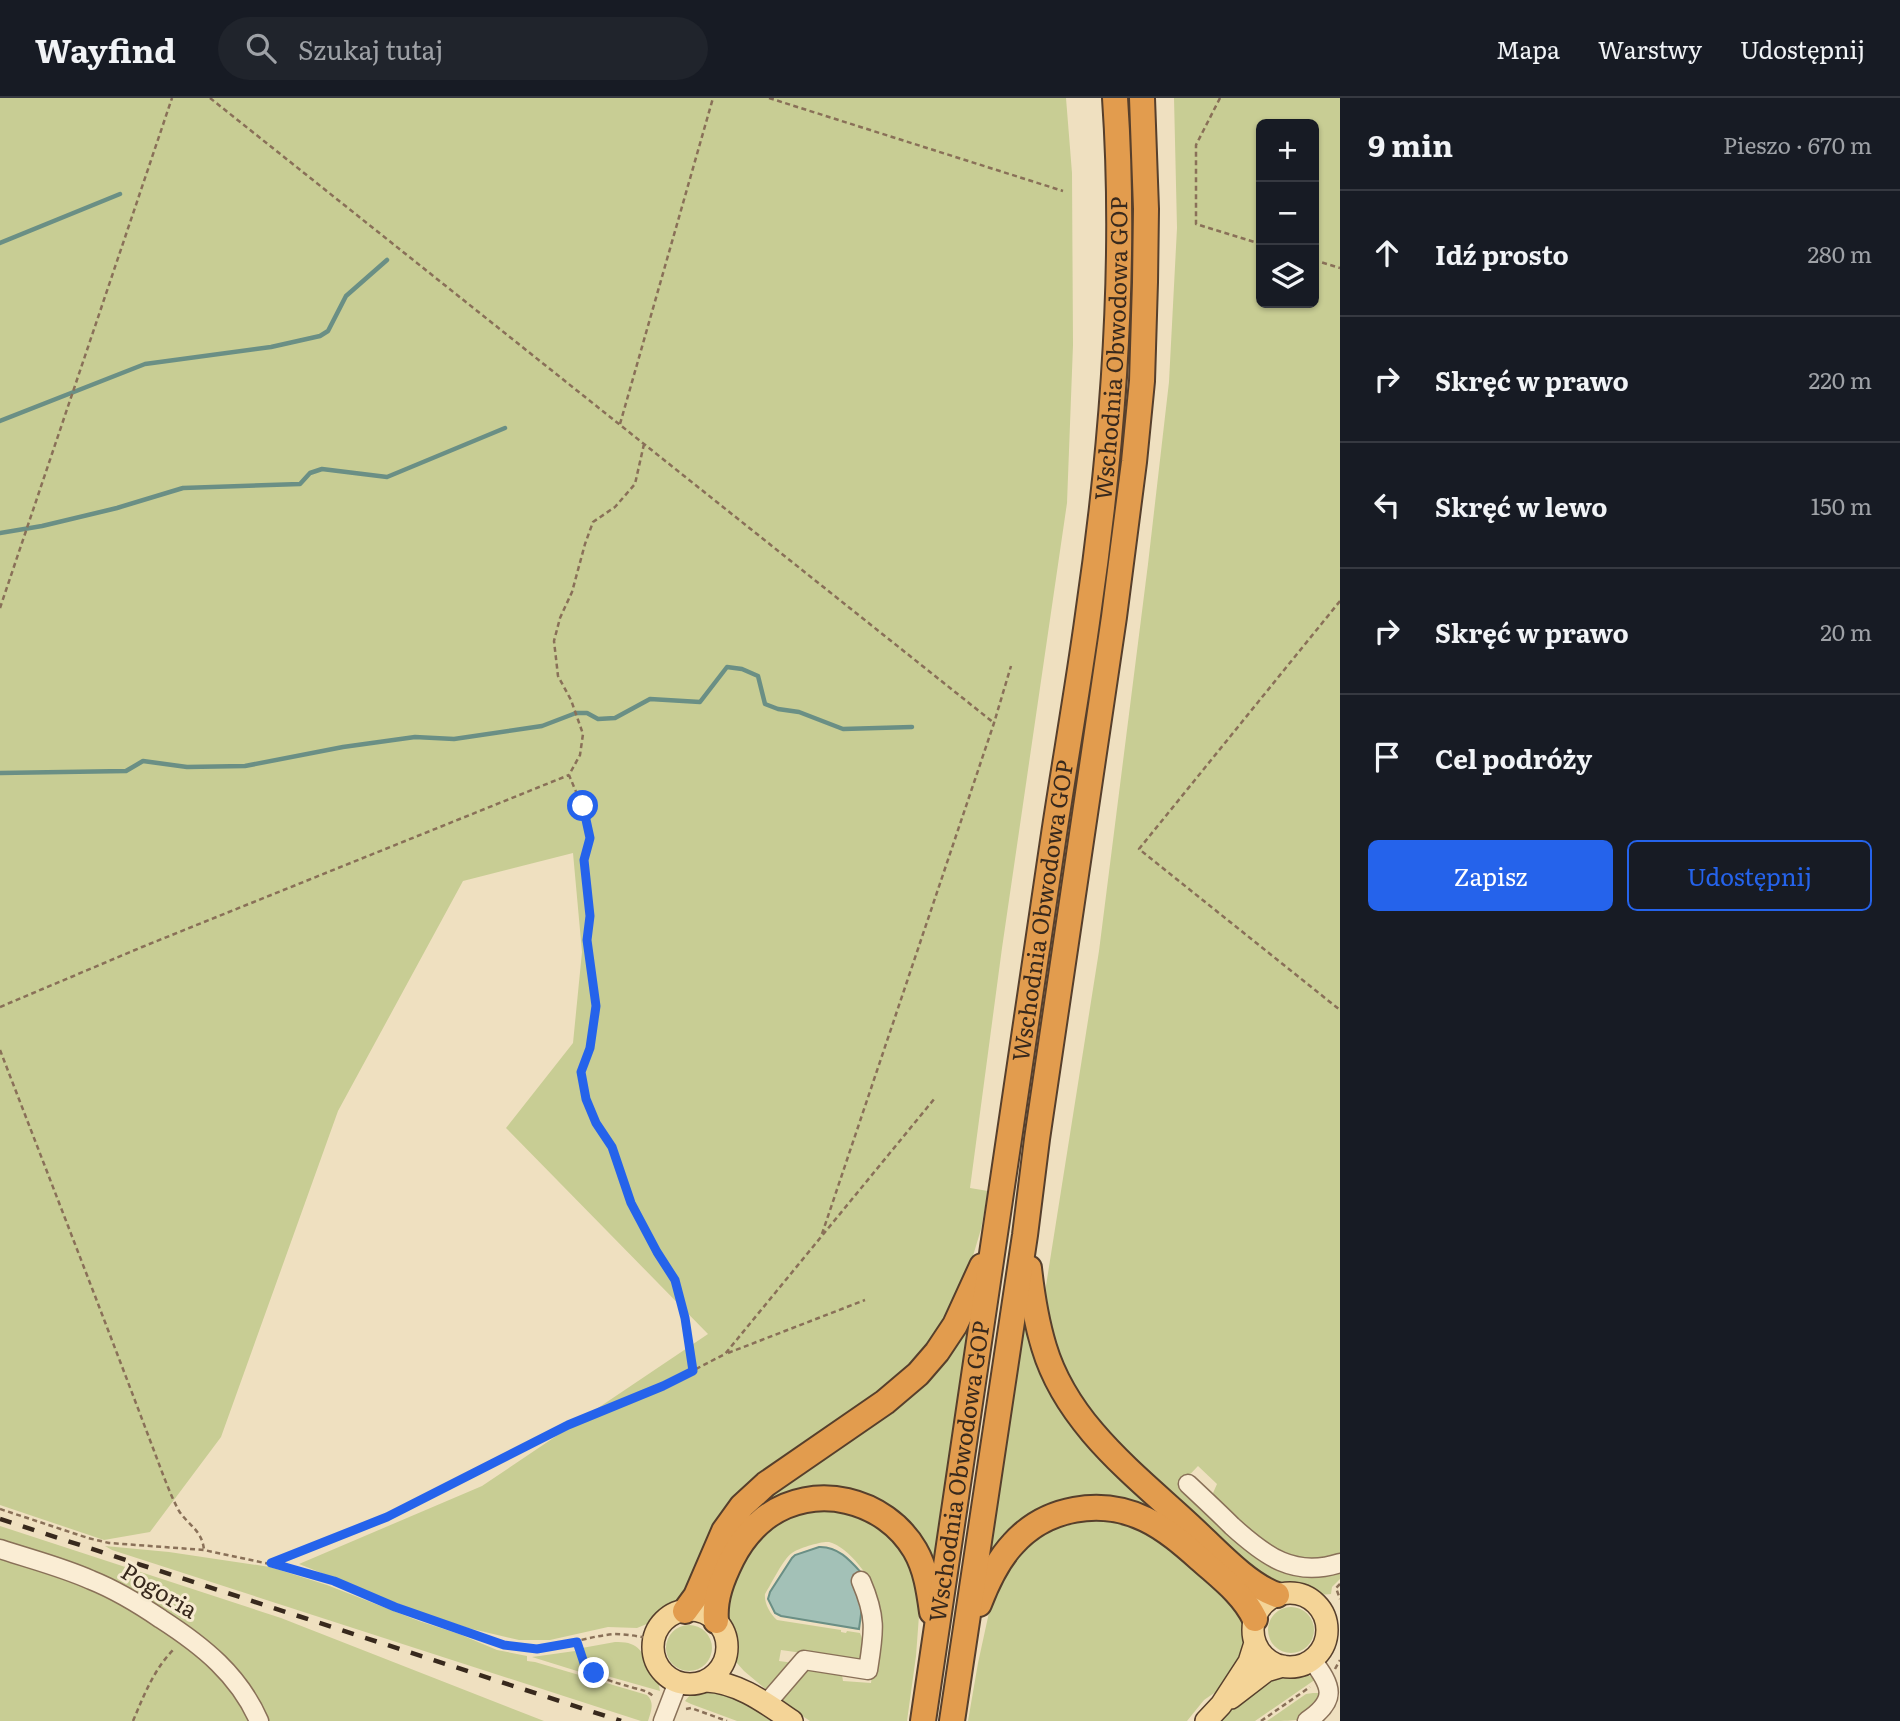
<!DOCTYPE html>
<html lang="pl">
<meta charset="utf-8">
<style>
:root{--surface:#171b24;--page:#20242c;--text:#f1f3f6;--muted:#9ea1a6;--line:#363941;--accent:#2563eb}
body{margin:0;font-family:Literata,serif;background:var(--page);color:var(--text)}
.controls{position:absolute;right:21px;top:21px;display:grid;overflow:hidden;border-radius:10px;box-shadow:0 2px 5px #0004}
.controls button{width:63px;height:63px;display:grid;place-items:center;padding:0;border:0;border-bottom:2px solid var(--line);background:var(--surface);color:var(--text);font:35px sans-serif}
.stop{position:absolute;width:21px;height:21px;margin:-16px;border:5px solid #2563eb;border-radius:50%;background:#fff}
.stop.end{background:#2563eb;border-color:#fff;box-shadow:0 2px 7px #0008}
.list{margin:0;padding:0;list-style:none}
h2{display:flex;justify-content:space-between;align-items:center;height:91px;margin:0;padding:0 28px;font-size:30px}
h2 small{font-size:23px;font-weight:400;color:var(--muted)}
.list li{display:grid;grid-template-columns:46px 1fr auto;gap:21px;align-items:center;box-sizing:border-box;height:126px;padding:0 28px;border-top:2px solid var(--line)}
.list b{display:block;font-size:26px;white-space:nowrap}
.list em{font-size:23px;font-style:normal;color:var(--muted)}
.actions{display:flex;gap:14px;padding:21px 28px}
.actions a{flex:1;padding:16px 0;border:2px solid var(--accent);border-radius:10px;text-align:center;font-size:24px;color:var(--accent)}
.actions .main{background:var(--accent);color:#fff}
.icon{flex:none;width:38px;height:38px;fill:none;stroke:currentColor;stroke-width:2;stroke-linecap:round;stroke-linejoin:round}
.map{position:relative;flex:none;width:1340px;height:1623px;overflow:hidden}
header{display:flex;align-items:center;gap:42px;box-sizing:border-box;height:98px;padding:0 35px;background:var(--surface);border-bottom:2px solid var(--line)}
header strong{font-size:33px}
nav{display:flex;gap:38px;margin-inline-start:auto;font-size:24px}
.search{width:490px;height:63px;background:var(--page);display:flex;align-items:center;gap:18px;box-sizing:border-box;padding:0 24px;border-radius:38px;color:var(--muted);font-size:26px}
main{display:flex}
aside{flex:1;background:var(--surface)}
.map>svg:first-child{display:block}
.green{fill:#c8cd94;fill-rule:evenodd}
.water{fill:#a3c1b7;stroke:#6a8f85;stroke-width:2}
.lines{fill:none;stroke-linecap:round;stroke-linejoin:round}
.stream{stroke:#6a8f85;stroke-width:4.5}
.minor-casing{stroke:#897058;stroke-width:21}
.major-casing{stroke:#563f2c;stroke-width:24}
.highway-casing{stroke:#563f2c;stroke-width:28}
.path{stroke:#897058;stroke-width:2.5;stroke-dasharray:5 3.5;stroke-linecap:butt}
.minor{stroke:#faedd4;stroke-width:18}
.major{stroke:#f4d497;stroke-width:21}
.highway{stroke:#e29c4e;stroke-width:24}
.rail{stroke:#38291d;stroke-width:4.5;stroke-dasharray:12 12;stroke-linecap:butt}
.route{stroke:#2563eb;stroke-width:9}
.labels{text-anchor:middle;stroke-width:6;stroke-linejoin:round;paint-order:stroke}
.street-label{font-size:23px;fill:#38291d;stroke:#f6ead0}
</style>
<header>
<strong>Wayfind</strong>
<div class="search"><svg class="icon" aria-label="search" viewBox="0 0 24 24"><circle cx="10" cy="10" r="6"/><path d="M15 15l6 6"/></svg>Szukaj tutaj</div>
<nav><a>Mapa</a><a>Warstwy</a><a>Udostępnij</a></nav>
</header>
<main>
<div class="map">
<svg width="1340" height="1623" viewBox="0 0 1340 1623">
<rect width="100%" height="100%" fill="#efe0c0"/>
<path class="green" d="M 0,0 L 1066,0 L 1072,75 L 1073,247 L 1067,405 L 1002,850 L 970,1090 L 988,1093 L 981,1131 L 962,1195 L 914,1270 L 786,1363 L 679,1507 L 667,1513 L 654,1523 L 637,1530 L 608,1529 L 550,1542 L 519,1542 L 468,1530 L 414,1512 L 299,1466 L 482,1388 L 708,1236 L 506,1030 L 573,945 L 582,854 L 573,755 L 463,783 L 338,1013 L 221,1339 L 150,1434 L 104,1442 L 0,1407 Z
M 1174,0 L 1340,0 L 1340,1458 L 1312,1463 L 1274,1453 L 1215,1401 L 1213,1395 L 1217,1386 L 1198,1368 L 1180,1387 L 1257,1458 L 1340,1472 L 1340,1481 L 1332,1489 L 1331,1496 C 1318,1498 1310,1492 1297,1490 C 1289,1489 1281,1490 1273,1489 L 1151,1383 L 1069,1289 L 1042,1213 L 1099,853 L 1148,466 L 1169,284 L 1177,130 ZM 1261,26 L 1314,26 L 1314,205 L 1261,205 Z
M 1026,1210 L 1037,1252 L 1197,1443 L 1113,1403 L 987,1462 Z
M 972,1217 L 933,1470 L 866,1399 L 738,1427 Z
M 815,1408 L 865,1417 L 906,1455 L 920,1504 L 916,1558 L 907,1623 L 810,1623 L 777,1601 L 803,1573 L 809,1570 L 842,1577 L 843,1583 L 871,1585 L 875,1554 L 881,1550 C 883,1533 883,1518 878,1501 C 873,1482 849,1449 829,1444 C 822,1443 798,1450 792,1455 C 783,1461 772,1485 765,1496 C 764,1505 770,1516 777,1522 L 841,1532 L 841,1534 L 846,1535 L 847,1533 L 860,1535 L 864,1546 L 866,1564 L 781,1552 L 779,1563 L 794,1565 L 768,1593 L 744,1573 L 736,1564 L 733,1555 L 731,1537 L 723,1517 L 742,1460 L 769,1427 Z
M 1080,1419 L 1131,1425 L 1192,1463 L 1247,1523 L 1247,1549 L 1223,1589 L 1204,1602 L 1187,1623 L 968,1623 L 978,1565 L 995,1487 L 1032,1440 Z
M 0,1428 L 281,1520 L 544,1623 L 0,1623 Z
M 105,1448 L 169,1454 L 270,1469 L 327,1487 L 419,1523 L 459,1536 L 497,1552 L 527,1558 L 527,1563 L 535,1564 L 647,1597 C 655,1605 651,1613 648,1623 L 641,1623 L 112,1452 Z
M1268 1532a23 23 0 1 1 46 0a23 23 0 1 1-46 0Z
M666 1550a23 23 0 1 1 46 0a23 23 0 1 1-46 0Z
M 615,1544 C 639,1543 642,1554 652,1572 C 656,1579 659,1585 660,1593 L 600,1576 L 589,1568 L 582,1550 Z
M 575,1553 L 584,1568 L 593,1578 L 532,1559 Z
M 1279,1575 L 1304,1575 L 1316,1581 L 1255,1623 L 1218,1623 L 1252,1591 Z
M 703,1591 L 733,1598 L 775,1623 L 737,1623 L 691,1606 L 685,1603 L 690,1597 Z
M 1313,1595 L 1320,1595 C 1317,1605 1308,1617 1297,1622 C 1289,1623 1276,1623 1267,1623 L 1306,1596 Z"/>
<path class="water" d="M 819,1449 C 840,1448 853,1466 866,1480 L 859,1531 L 781,1518 L 775,1515 L 768,1501 L 770,1494 L 792,1460 L 795,1457 Z"/>
<g class="lines">
<path class="stream" d="M 0,145 L 120,96
M 0,323 L 145,266 L 271,249 L 320,238 L 328,233 L 346,198 L 387,162
M 0,435 L 42,428 L 117,410 L 183,390 L 300,386 L 310,375 L 322,371 L 387,379 L 505,330
M 0,675 L 126,673 L 143,663 L 187,669 L 245,668 L 343,649 L 415,639 L 454,641 L 542,628 L 576,615 L 587,615 L 598,621 L 615,620 L 650,601 L 700,604 L 727,569 L 742,571 L 758,578 L 765,606 L 778,611 L 799,614 L 843,631 L 912,629"/>
<g class="minor-casing">
<path id="minor" d="M 1188,1386 C 1203,1400 1218,1414 1232,1428 C 1265,1458 1294,1480 1340,1465
M 0,1451 C 30,1461 62,1469 91,1482 C 116,1492 139,1506 161,1521 C 203,1548 239,1577 259,1623
M 767,1605 L 804,1562 L 868,1572 C 874,1534 877,1520 861,1483
M 663,1623 L 678,1584
M 1307,1623 C 1338,1602 1332,1588 1312,1562"/>
</g>
<g class="major-casing">
<path id="major" d="M1253 1532a37 37 0 1 1 74 0a37 37 0 1 1-74 0Z
M653 1549a37 37 0 1 1 74 0a37 37 0 1 1-74 0Z
M 706,1583 C 738,1584 767,1606 792,1623
M 1231,1600 L 1266,1573 L 1283,1568
M 1206,1623 L 1221,1607 L 1249,1564 L 1255,1545"/>
</g>
<g class="highway-casing">
<g id="highway">
<path d="M 1029,1170 C 1032,1197 1036,1223 1044,1249 C 1067,1326 1134,1376 1190,1428 C 1214,1450 1247,1487 1277,1497"/>
<path d="M 979,1506 C 987,1485 997,1463 1013,1446 C 1046,1409 1101,1400 1145,1421 C 1166,1431 1184,1447 1201,1462 C 1221,1480 1243,1496 1255,1521"/>
<path d="M 685,1513 L 696,1498 L 724,1433 L 742,1408 L 766,1386 L 885,1304 L 918,1276 L 937,1254 L 955,1227 L 982,1168"/>
<path d="M 716,1523 C 714,1501 722,1481 732,1461 C 740,1445 751,1431 765,1420 C 814,1383 885,1401 915,1452 C 926,1471 929,1492 932,1514"/>
<path id="s1" d="M 923,1623 C 966,1327 1011,1032 1054,736 C 1065,663 1078,590 1088,517 C 1113,346 1127,172 1115,0"/>
<path d="M 952,1623 L 1025,1137 L 1037,1041 L 1114,519 L 1134,364 L 1142,283 L 1145,184 L 1146,111 L 1142,0"/>
</g>
</g>
<path class="path" d="M 210,0 L 994,625
M 769,0 L 1063,93
M 1220,0 L 1196,47 L 1196,126 L 1261,146
M 1314,162 L 1340,170
M 620,326 L 713,0
M 644,346 L 635,386 L 615,409 L 593,424 L 585,446 L 572,494 L 560,520 L 554,543 L 558,578 L 571,602 L 583,636 L 580,657 L 569,677 L 582,708 L 590,740 L 584,762 L 590,818 L 587,842 L 596,908 L 590,950 L 581,974 L 586,1001 L 596,1025 L 612,1049 L 631,1105 L 657,1154 L 675,1182 L 685,1220 L 693,1273
M 1340,503 L 1139,751 L 1340,912
M 0,510 L 172,0
M 0,909 L 142,849 L 569,677
M 0,952 C 54,1092 109,1233 162,1374 C 167,1387 172,1400 179,1413 C 189,1428 202,1432 204,1452
M 822,1136 L 994,625 L 1011,568
M 728,1255 L 865,1202
M 0,1411 L 88,1440 L 109,1445 L 204,1452 L 288,1470 L 334,1483 L 395,1509 L 511,1548 C 551,1556 577,1539 615,1536 C 628,1536 641,1539 654,1541
M 271,1465 L 387,1419 L 567,1327 L 663,1288 L 725,1256 L 935,1000
M 1340,1486 L 1336,1490 L 1340,1501
M 577,1544 C 588,1580 601,1580 634,1590 C 642,1592 648,1593 654,1599
M 1335,1571 L 1340,1562
M 686,1611 L 691,1610 L 727,1623
M 133,1623 C 144,1597 154,1571 174,1551
M 1261,1623 L 1310,1589"/>
<use href="#minor" class="minor"/>
<use href="#major" class="major"/>
<use href="#highway" class="highway"/>
<path class="rail" d="M 0,1421 L 621,1623"/>
</g>
<g class="lines">
<path class="route" d="M 583,708 L 590,740 L 584,762 L 590,818 L 587,842 L 596,908 L 590,950 L 581,974 L 586,1001 L 596,1025 L 612,1049 L 631,1105 L 657,1154 L 675,1182 L 685,1220 L 693,1273 L 663,1288 L 568,1327 L 387,1419 L 271,1465 L 334,1483 L 395,1509 L 504,1547 L 537,1551 L 577,1544 L 584,1565 L 594,1575"/>
</g>
<g class="labels">
<g class="street-label">
<text dy="8" stroke="none"><textPath href="#s1" startOffset="1386">Wschodnia Obwodowa GOP</textPath></text>
<text dy="8" stroke="none"><textPath href="#s1" startOffset="819">Wschodnia Obwodowa GOP</textPath></text>
<text dy="8" stroke="none"><textPath href="#s1" startOffset="252">Wschodnia Obwodowa GOP</textPath></text>
<text transform="translate(159 1493) rotate(31)" y="8">Pogoria</text>
</g>
</g>
</svg>
<div class="controls">
<button>+</button>
<button>−</button>
<button><svg class="icon" aria-label="layers" viewBox="0 0 24 24"><path d="M12 4l9 5-9 5-9-5zM3 14l9 5 9-5"/></svg></button>
</div>
<div class="stop" style="left:583px;top:708px"></div>
<div class="stop end" style="left:594px;top:1575px"></div>
</div>
<aside>
<h2>9 min<small>Pieszo · 670 m</small></h2>
<ul class="list">
<li><svg class="icon" aria-label="ahead" viewBox="0 0 24 24"><path d="M12 20V5M6 11l6-6 6 6"/></svg><div><b>Idź prosto</b></div><em>280 m</em></li>
<li><svg class="icon" aria-label="right" viewBox="0 0 24 24"><path d="M7 20v-9h11M14 6l5 5-5 5"/></svg><div><b>Skręć w prawo</b></div><em>220 m</em></li>
<li><svg class="icon" aria-label="left" viewBox="0 0 24 24"><path d="M17 20v-9H6M10 6l-5 5 5 5"/></svg><div><b>Skręć w lewo</b></div><em>150 m</em></li>
<li><svg class="icon" aria-label="right" viewBox="0 0 24 24"><path d="M7 20v-9h11M14 6l5 5-5 5"/></svg><div><b>Skręć w prawo</b></div><em>20 m</em></li>
<li><svg class="icon" aria-label="arrive" viewBox="0 0 24 24"><path d="M6 21V4h12l-3 4 3 4H6"/></svg><div><b>Cel podróży</b></div></li>
</ul>
<div class="actions"><a class="main">Zapisz</a><a>Udostępnij</a></div>
</aside>
</main>
